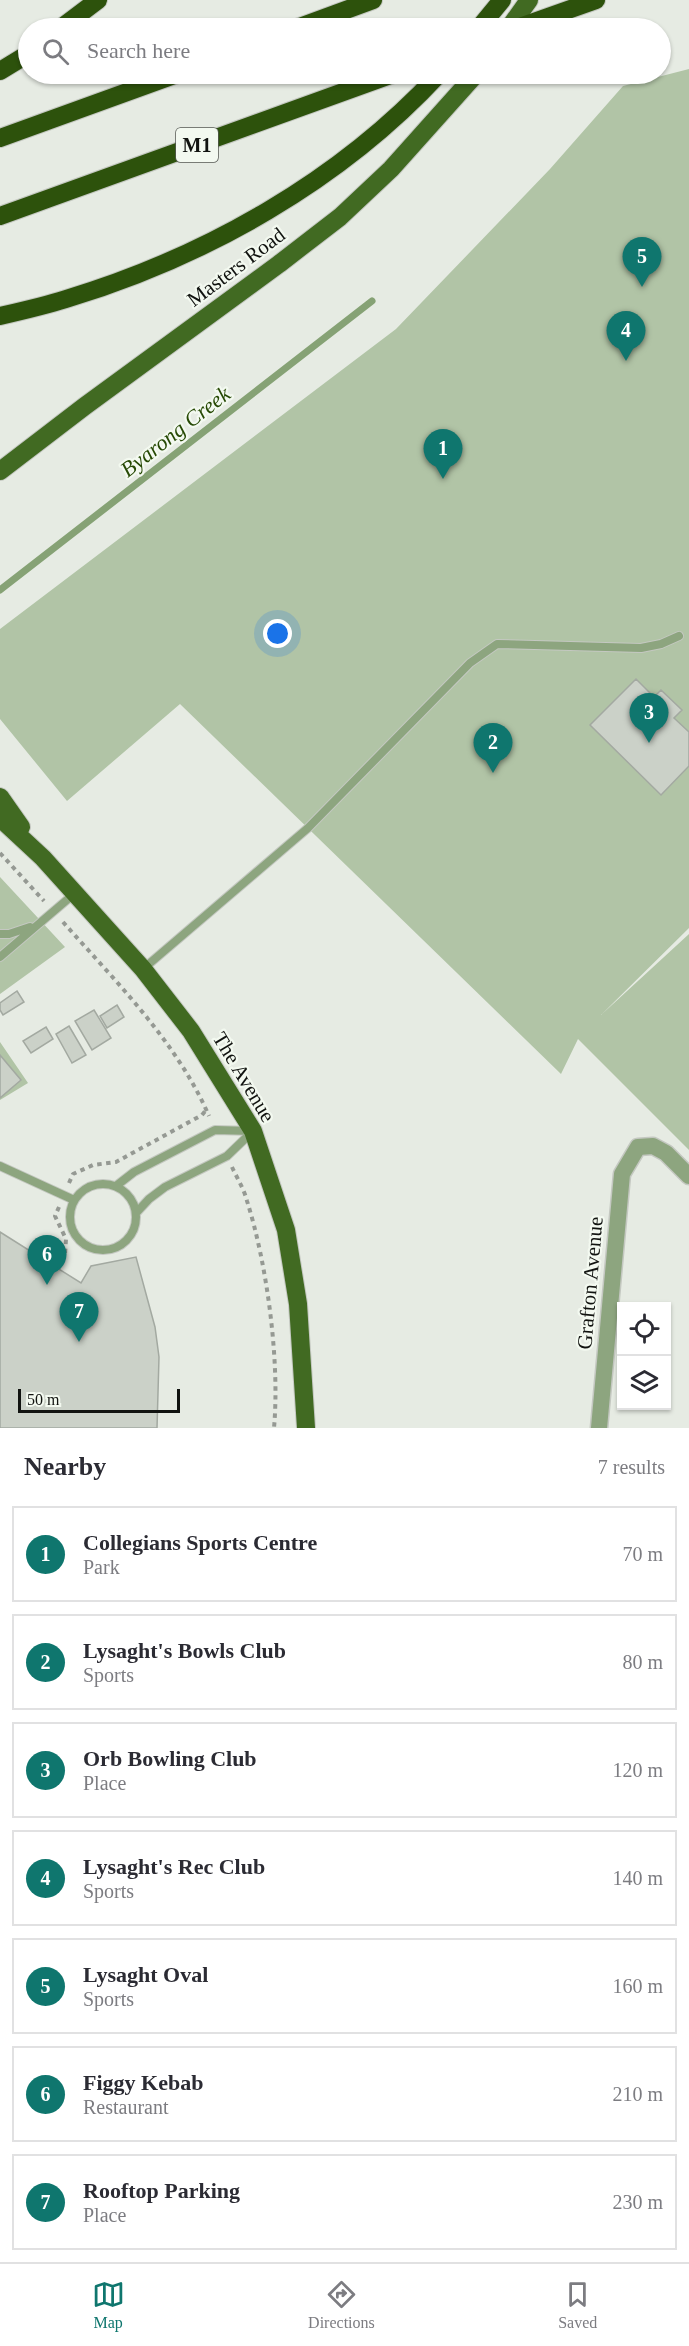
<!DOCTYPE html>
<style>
:root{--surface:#fff;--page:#f2f2f3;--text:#2b2b33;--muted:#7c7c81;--line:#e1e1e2;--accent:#0f766e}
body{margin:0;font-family:"Times New Roman",serif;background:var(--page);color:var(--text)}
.controls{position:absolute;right:18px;bottom:18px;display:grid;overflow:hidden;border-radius:0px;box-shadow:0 2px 4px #0004}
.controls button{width:54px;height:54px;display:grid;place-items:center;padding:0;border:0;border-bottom:2px solid var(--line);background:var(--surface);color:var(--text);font:30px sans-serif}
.scale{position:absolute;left:18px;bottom:15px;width:162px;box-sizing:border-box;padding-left:6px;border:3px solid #111310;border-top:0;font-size:16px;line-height:21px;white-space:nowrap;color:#111310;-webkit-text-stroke:4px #f3f9f0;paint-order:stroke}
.you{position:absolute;left:278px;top:634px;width:21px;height:21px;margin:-15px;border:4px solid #fff;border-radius:50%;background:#1a73e8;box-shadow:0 0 0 9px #1a73e833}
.badge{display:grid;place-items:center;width:39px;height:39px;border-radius:50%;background:var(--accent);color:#fff;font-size:20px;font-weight:700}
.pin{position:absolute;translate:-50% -50px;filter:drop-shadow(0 2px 3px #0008)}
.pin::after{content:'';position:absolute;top:32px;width:21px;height:18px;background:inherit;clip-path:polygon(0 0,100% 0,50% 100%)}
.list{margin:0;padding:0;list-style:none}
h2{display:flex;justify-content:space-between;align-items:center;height:78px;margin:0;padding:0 24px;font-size:26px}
h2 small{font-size:20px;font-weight:400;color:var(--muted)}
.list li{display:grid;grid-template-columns:39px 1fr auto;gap:18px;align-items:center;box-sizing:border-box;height:96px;margin:0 12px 12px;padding:0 12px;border:2px solid var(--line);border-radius:0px}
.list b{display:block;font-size:22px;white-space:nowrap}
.list p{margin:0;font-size:20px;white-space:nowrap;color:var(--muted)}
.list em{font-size:20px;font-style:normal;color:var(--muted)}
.icon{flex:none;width:33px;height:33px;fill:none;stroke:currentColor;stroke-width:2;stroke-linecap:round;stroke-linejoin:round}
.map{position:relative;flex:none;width:689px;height:1428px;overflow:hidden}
.search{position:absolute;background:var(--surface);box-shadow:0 2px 4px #0004;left:18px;right:18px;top:18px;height:66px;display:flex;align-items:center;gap:15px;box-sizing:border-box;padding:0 21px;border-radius:33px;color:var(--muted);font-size:22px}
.sheet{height:834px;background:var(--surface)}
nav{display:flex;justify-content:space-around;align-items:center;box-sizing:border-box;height:84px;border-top:2px solid var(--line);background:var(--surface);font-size:16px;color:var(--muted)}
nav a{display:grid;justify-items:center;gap:3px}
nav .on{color:var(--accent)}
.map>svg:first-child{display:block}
.green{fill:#b1c4a6}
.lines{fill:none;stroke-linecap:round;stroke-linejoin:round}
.stream{stroke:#86a275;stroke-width:7}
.building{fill:#cbd1c8;stroke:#a3a9a1;stroke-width:1.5}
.lane-casing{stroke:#c4c8c1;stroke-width:10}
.street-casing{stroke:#c4c8c1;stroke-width:19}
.primary-casing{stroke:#c4c8c1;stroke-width:20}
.highway-casing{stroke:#c4c8c1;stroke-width:20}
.path{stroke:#959993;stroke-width:4;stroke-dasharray:4.5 4.5;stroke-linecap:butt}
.lane{stroke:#8da57f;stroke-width:8}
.street{stroke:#8da57f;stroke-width:16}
.primary{stroke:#416a22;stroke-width:18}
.highway{stroke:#2d520c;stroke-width:18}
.labels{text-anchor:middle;stroke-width:4.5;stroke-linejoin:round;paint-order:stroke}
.shield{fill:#f3f9f0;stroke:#555853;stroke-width:1.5}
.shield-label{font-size:20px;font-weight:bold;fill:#111310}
.street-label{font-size:21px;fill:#111310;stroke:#f3f9f0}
.water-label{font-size:22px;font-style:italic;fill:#264904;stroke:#f3f9f0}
</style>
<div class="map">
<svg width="689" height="1428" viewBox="0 0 689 1428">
<rect width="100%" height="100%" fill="#e6ebe3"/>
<path class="green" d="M 689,69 L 689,928 L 601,1015 L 689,934 L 689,1150 L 578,1039 L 561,1074 L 180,704 L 67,801 L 0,719 L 0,629 L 396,329 L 550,169 L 623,86 Z
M 0,877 L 65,947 L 0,994 Z
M 0,1042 L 28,1083 L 0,1100 Z"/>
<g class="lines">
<path class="stream" d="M 0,590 L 372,301"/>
</g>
<path class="building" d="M 636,679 L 654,697 L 661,690 L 682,710 L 674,718 L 689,732 L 689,766 L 661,795 L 590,725 Z
M 17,991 L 24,1002 L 3,1015 L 0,1010 L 0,1003 Z
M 117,1005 L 124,1017 L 107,1028 L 100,1016 Z
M 94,1010 L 111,1038 L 92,1050 L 75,1021 Z
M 69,1026 L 86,1055 L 72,1063 L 56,1034 Z
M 46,1027 L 53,1039 L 31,1053 L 23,1041 Z
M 0,1055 L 21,1080 L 0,1098 Z
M 0,1232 L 81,1283 L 91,1266 L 136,1257 L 155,1327 L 159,1357 L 157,1428 L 0,1428 Z"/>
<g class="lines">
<g class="lane-casing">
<path id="lane" d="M 0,934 L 9,934 L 30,927
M 0,957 L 75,893
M 143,969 L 308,828 L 470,663 L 497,644 L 641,648 L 661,644 L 679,636
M 0,1166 L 74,1200
M70 1217a33 33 0 1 1 66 0a33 33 0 1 1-66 0Z
M 116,1186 L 134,1172 L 215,1130 L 252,1131
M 136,1213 L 149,1199 L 165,1187 L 227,1156 L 252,1132"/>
</g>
<g class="street-casing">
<path id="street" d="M 599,1428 L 622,1174 L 638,1147 L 653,1146 L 666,1153 L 689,1176"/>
</g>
<g class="primary-casing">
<path id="primary" d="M 509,28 L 529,0
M 0,471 L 85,406 L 279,264 L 340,217 L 391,169 L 476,74
M 0,797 L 21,827
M 0,818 L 43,858 L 143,969 L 191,1031 L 253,1131 L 286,1230 L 298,1304 L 306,1428"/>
</g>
<g class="highway-casing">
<path id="highway" d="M 61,28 L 98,0
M 297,28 L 373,0
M 479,28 L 502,0
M 517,28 L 596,0
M 0,71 L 28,54
M 0,138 L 177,74
M 0,216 L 393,74
M 0,316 C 22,311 44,306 66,299 C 205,257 340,181 439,74"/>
</g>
<path class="path" d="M 0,853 L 44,901
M 63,922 C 116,982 177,1042 209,1116
M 232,1167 C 237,1178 244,1189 247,1201 C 267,1264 280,1361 274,1428
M 69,1183 L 73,1174 L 93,1165 L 116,1162 L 202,1115 L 206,1110
M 59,1207 L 55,1216 L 66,1239 L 65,1254"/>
<use href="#lane" class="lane"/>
<use href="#street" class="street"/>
<use href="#primary" class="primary"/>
<use href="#highway" class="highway"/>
</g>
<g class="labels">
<rect class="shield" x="176" y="128" width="42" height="34" rx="4.5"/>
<g class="shield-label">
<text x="197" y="152">M1</text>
</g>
<g class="street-label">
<text transform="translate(236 267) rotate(-37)" y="7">Masters Road</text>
<text transform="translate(244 1077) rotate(59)" y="7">The Avenue</text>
<text transform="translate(590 1283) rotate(-85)" y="7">Grafton Avenue</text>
</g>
<g class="water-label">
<text transform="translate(175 431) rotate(-38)" y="8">Byarong Creek</text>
</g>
</g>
</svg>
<div class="controls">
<button><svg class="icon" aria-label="locate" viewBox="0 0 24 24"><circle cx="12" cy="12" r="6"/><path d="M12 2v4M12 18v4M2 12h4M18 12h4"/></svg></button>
<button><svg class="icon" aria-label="layers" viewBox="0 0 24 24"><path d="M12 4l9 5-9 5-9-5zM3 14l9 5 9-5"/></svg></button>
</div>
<div class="scale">50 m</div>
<div class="you"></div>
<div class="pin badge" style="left:443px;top:479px">1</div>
<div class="pin badge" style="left:493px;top:773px">2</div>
<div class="pin badge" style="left:649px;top:743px">3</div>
<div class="pin badge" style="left:626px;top:361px">4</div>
<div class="pin badge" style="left:642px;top:287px">5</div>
<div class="pin badge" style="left:47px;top:1285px">6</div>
<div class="pin badge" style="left:79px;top:1342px">7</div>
<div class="search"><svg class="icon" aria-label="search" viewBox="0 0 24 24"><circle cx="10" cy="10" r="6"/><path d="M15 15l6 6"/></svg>Search here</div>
</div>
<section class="sheet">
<h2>Nearby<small>7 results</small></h2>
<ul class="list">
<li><span class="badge">1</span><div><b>Collegians Sports Centre</b><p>Park</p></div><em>70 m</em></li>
<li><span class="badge">2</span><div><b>Lysaght's Bowls Club</b><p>Sports</p></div><em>80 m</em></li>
<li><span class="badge">3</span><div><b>Orb Bowling Club</b><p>Place</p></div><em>120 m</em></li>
<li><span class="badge">4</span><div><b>Lysaght's Rec Club</b><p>Sports</p></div><em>140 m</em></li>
<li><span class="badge">5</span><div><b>Lysaght Oval</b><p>Sports</p></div><em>160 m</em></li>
<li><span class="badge">6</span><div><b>Figgy Kebab</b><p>Restaurant</p></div><em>210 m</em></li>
<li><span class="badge">7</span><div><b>Rooftop Parking</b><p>Place</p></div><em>230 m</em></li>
</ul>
</section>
<nav>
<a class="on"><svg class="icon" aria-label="map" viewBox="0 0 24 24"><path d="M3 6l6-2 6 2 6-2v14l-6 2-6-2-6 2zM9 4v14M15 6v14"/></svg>Map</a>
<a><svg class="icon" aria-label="directions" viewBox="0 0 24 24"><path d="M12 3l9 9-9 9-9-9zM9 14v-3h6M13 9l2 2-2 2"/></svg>Directions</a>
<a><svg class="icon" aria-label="saved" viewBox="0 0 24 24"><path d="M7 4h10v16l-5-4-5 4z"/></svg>Saved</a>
</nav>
